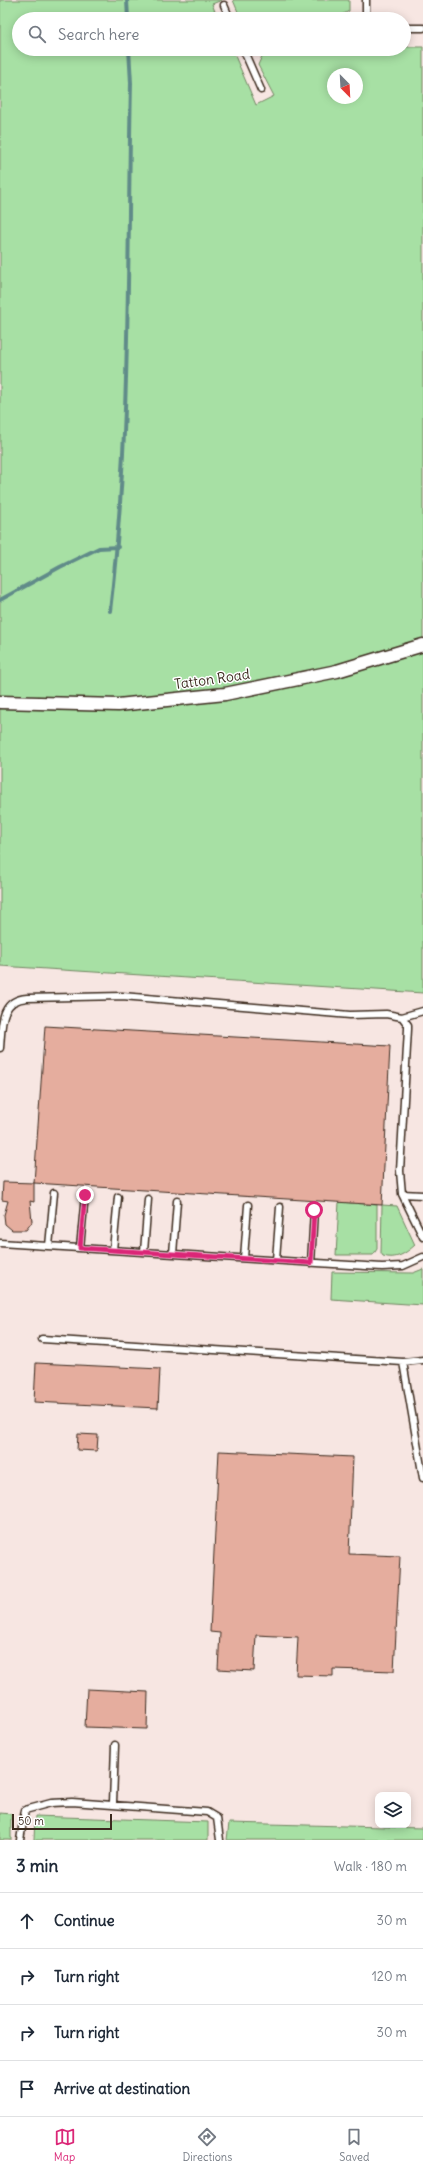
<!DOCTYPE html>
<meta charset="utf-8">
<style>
:root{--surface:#fff;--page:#f2f2f3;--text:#1f2937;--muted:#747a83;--line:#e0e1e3;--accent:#db2777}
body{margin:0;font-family:Delius,sans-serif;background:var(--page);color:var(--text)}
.controls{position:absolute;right:12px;bottom:12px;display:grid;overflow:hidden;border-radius:8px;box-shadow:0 2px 10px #0003}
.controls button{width:36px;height:36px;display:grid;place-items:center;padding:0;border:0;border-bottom:1px solid var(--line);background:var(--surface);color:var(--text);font:20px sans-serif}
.compass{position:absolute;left:327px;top:68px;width:36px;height:36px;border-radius:50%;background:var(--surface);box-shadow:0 2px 10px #0003;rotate:156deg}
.scale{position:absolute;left:12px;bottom:10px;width:100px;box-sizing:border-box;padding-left:4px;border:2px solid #3b2a1e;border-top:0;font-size:11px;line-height:14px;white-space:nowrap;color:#3b2a1e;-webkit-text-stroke:3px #fff;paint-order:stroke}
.stop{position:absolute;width:12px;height:12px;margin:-9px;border:3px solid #db2777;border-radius:50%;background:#fff}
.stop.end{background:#db2777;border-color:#fff;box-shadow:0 1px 4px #0008}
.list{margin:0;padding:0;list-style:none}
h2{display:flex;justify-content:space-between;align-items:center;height:52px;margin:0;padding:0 16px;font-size:17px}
h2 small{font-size:13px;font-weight:400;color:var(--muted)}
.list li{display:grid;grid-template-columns:26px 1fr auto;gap:12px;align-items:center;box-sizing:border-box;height:56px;padding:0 16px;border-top:1px solid var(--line)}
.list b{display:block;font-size:15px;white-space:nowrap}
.list em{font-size:13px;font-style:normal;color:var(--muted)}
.icon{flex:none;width:22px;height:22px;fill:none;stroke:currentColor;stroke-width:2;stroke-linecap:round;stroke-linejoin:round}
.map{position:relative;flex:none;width:423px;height:1840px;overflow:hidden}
.search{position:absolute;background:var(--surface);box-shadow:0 2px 10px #0003;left:12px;right:12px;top:12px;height:44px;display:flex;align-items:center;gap:10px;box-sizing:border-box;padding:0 14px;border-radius:22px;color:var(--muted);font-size:15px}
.sheet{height:276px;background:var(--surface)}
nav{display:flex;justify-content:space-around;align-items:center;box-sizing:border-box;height:56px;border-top:1px solid var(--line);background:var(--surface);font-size:11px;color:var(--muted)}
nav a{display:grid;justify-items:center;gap:2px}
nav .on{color:var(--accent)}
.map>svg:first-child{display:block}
.green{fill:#a7e0a4;stroke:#718561;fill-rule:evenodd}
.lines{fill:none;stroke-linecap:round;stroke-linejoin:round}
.stream{stroke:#618b89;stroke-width:4}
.building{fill:#e5ad9e;stroke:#3b2a1e}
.service-casing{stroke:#3b2a1e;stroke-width:9}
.minor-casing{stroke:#3b2a1e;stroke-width:15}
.service{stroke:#fff;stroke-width:6}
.minor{stroke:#fff;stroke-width:12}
.route{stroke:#db2777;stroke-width:5}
.labels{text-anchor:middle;stroke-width:3;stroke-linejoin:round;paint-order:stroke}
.street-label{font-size:14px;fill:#3b2a1e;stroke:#fff}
</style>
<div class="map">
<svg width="423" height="1840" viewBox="0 0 423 1840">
<rect width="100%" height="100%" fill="#f7e6e2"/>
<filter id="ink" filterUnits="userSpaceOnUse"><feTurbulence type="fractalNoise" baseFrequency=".025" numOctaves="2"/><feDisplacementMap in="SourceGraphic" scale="8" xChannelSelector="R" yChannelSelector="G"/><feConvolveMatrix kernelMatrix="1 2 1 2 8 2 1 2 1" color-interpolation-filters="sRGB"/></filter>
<g filter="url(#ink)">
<path class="green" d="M 0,0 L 222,0 L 212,4 L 218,19 L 19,19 L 19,49 L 232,49 L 256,105 L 274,96 L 258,65 L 263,54 L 271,49 L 404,49 L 404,47 L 423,47 L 423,993 L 0,966 ZM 333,74 L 357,74 L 357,98 L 333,98 Z
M 233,0 L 349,0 L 349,11 C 328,25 268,19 241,19 Z
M 339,1202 L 377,1205 L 377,1249 L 373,1255 L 336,1255 Z
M 382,1205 L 397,1206 L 415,1245 C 405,1254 396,1260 383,1256 L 381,1253 Z
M 423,1269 L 423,1305 L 331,1299 L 332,1272 L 413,1273 Z
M 0,1813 L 11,1814 L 11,1840 L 0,1840 Z
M 35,1816 L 208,1822 L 208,1840 L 34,1840 Z
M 229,1823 L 423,1828 L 423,1840 L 227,1840 Z"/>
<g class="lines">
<path class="stream" d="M 127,0 L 128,19
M 0,600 L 60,567 L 99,548 L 118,547
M 110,611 C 131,436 127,259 131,83 L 129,49"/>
</g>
<path class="building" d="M 45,1026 L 390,1046 L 382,1205 L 34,1183 Z
M 3,1182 L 34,1183 L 34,1202 L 30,1201 L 32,1222 L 26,1230 L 12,1230 L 5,1224 L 4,1215 L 8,1201 L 2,1200 Z
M 36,1363 L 160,1369 L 158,1408 L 34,1402 Z
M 78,1434 L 98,1435 L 97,1451 L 77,1450 Z
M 219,1451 L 353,1457 L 349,1554 L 400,1556 L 394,1671 L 333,1669 L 333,1676 L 296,1675 L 298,1637 L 256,1635 L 254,1671 L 218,1669 L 220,1633 L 210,1632 Z
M 87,1689 L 148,1692 L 147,1729 L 85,1727 Z"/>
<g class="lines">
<g class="service-casing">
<path id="service" d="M 224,5 L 230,19
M 366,19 L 366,0
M 404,28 L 423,28
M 243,49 L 261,90
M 402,1017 L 423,1011
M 0,1048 C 2,1024 0,1000 27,998 L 122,996 L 350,1015 L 386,1014 L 402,1017 L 408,1025 L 408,1029 L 400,1171 L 402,1194 L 423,1237
M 402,1194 L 423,1195
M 0,1243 L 382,1267 L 403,1266 L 423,1257
M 49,1246 L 54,1193
M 80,1248 L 85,1195
M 113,1250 L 118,1197
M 144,1252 L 148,1199
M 173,1254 L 177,1201
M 244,1258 L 248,1205
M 276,1260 L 280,1207
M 311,1263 L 314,1210
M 42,1339 L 403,1362 L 423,1360
M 403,1362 L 423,1478
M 113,1803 L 115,1745
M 20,1840 L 25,1810 L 51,1803 L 72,1802 L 207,1812 L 217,1818 L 220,1840"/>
</g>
<g class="minor-casing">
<path id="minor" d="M 0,702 L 118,705 L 225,694 L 337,671 L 423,645"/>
</g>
<use href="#service" class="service"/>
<use href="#minor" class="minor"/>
</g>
</g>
<g class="lines" filter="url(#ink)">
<path class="route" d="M 85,1195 L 80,1248 L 311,1263 L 314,1210"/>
</g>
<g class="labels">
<g class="street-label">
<text transform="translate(212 679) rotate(-8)" y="5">Tatton Road</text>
</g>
</g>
</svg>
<div class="controls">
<button><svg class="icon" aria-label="layers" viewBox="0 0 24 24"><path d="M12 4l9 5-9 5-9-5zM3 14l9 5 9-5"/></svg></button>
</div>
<svg class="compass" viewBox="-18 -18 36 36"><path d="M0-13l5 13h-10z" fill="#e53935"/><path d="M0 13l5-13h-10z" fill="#747a83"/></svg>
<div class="scale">50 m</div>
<div class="stop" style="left:314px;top:1210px"></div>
<div class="stop end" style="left:85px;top:1195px"></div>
<div class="search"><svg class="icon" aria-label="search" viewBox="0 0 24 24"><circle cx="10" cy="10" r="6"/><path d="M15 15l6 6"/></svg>Search here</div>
</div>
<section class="sheet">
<h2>3 min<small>Walk · 180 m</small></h2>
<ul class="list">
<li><svg class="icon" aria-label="ahead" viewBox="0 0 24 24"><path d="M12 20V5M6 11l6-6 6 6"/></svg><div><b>Continue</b></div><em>30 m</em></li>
<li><svg class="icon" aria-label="right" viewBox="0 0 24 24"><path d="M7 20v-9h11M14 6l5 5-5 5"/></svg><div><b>Turn right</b></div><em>120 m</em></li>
<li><svg class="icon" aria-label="right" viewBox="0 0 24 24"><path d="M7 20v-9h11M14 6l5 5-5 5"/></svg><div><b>Turn right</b></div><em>30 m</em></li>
<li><svg class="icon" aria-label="arrive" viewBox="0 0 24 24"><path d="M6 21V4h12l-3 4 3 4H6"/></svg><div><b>Arrive at destination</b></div></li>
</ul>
</section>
<nav>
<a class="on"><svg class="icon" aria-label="map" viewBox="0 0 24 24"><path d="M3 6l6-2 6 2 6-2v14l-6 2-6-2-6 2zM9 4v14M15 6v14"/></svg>Map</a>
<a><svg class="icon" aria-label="directions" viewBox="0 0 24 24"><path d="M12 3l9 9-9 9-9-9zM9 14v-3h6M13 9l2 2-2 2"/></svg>Directions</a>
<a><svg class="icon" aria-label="saved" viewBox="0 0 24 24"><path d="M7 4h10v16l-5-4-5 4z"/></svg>Saved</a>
</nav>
